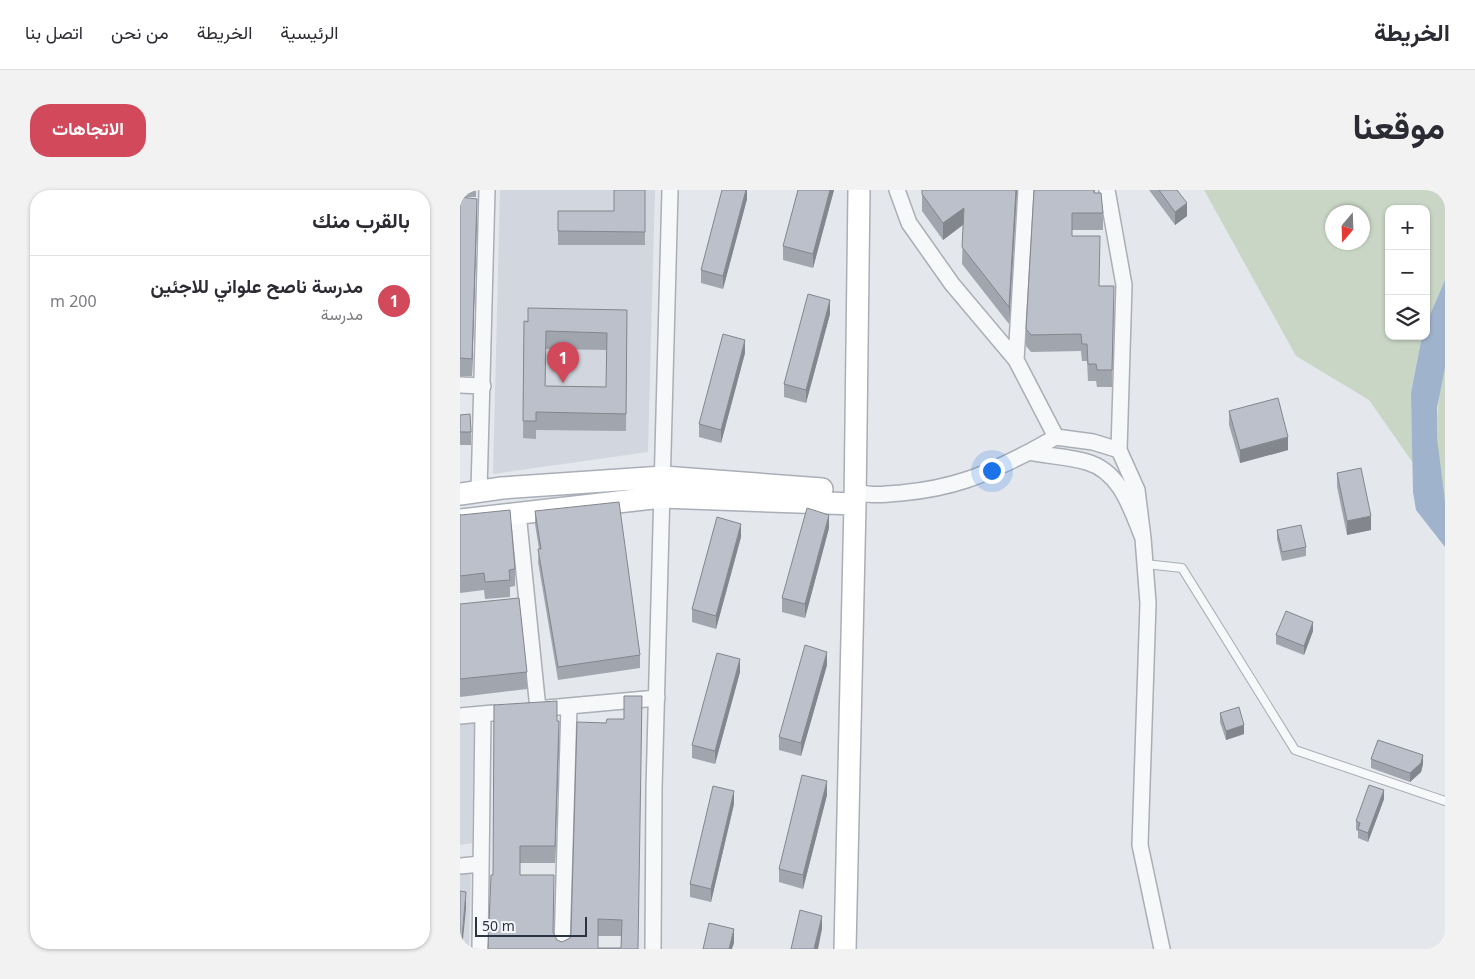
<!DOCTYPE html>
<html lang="ar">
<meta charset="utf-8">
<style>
:root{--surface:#fff;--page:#f2f2f3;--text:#2b2b33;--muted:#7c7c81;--line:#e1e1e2;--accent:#d1495b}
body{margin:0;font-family:"Noto Sans",Vazirmatn,sans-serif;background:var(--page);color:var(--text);direction:rtl}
.controls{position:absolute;right:15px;top:15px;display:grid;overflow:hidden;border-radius:10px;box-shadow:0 1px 4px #0004}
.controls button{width:45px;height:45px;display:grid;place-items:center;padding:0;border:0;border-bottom:1px solid var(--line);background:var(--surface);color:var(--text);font:25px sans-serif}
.compass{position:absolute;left:865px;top:15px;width:45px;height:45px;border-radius:50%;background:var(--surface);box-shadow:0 1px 4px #0004;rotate:199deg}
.scale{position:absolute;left:15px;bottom:12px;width:112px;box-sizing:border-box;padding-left:5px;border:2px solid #2b3445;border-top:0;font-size:14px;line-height:18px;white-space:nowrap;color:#2b3445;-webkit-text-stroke:4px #f4f6f9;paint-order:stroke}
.you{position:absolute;left:531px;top:280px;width:18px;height:18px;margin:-12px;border:4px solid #fff;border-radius:50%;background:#1a73e8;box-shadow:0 0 0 8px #1a73e833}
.badge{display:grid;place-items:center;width:32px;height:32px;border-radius:50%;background:var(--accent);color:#fff;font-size:16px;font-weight:700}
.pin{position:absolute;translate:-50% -41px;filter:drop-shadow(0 1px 2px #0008)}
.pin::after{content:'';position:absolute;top:26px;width:18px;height:15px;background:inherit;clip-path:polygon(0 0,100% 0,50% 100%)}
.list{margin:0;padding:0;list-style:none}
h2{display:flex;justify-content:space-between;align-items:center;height:65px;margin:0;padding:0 20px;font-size:21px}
h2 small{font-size:16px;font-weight:400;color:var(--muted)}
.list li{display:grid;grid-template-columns:32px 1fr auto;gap:15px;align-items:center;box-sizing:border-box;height:90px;padding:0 20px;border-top:1px solid var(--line)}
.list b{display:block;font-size:19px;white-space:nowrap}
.list p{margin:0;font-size:16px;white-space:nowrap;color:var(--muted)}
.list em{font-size:16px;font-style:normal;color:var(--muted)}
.icon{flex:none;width:28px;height:28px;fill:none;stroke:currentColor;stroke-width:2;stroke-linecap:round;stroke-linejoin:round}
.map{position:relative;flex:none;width:985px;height:759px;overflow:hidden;direction:ltr;border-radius:20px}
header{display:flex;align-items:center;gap:30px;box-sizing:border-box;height:70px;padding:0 25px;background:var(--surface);border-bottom:1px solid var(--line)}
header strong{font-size:24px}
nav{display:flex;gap:28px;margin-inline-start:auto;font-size:18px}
.intro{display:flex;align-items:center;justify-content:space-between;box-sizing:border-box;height:120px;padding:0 30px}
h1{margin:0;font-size:35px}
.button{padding:12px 22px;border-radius:20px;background:var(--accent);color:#fff;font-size:18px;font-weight:700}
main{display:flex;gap:30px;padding:0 30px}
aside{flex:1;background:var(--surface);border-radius:20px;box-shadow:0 1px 4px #0004}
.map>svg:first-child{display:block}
.built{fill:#d2d6de}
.green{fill:#c9d6c5;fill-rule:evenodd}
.water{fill:#9fb4cc}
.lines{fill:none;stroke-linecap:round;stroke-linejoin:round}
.lane-casing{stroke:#a9aeb7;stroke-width:10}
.street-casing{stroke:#a9aeb7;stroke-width:18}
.secondary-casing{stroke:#a9aeb7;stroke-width:24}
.lane{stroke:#f7f8fa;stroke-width:8}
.street{stroke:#f7f8fa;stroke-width:15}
.secondary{stroke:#fff;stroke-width:21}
.wall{fill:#a1a5ae;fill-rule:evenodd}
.shaded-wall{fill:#83868d}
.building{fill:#bbc0ca;stroke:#83868d;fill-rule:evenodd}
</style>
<header>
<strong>الخريطة</strong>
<nav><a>الرئيسية</a><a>الخريطة</a><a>من نحن</a><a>اتصل بنا</a></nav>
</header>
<div class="intro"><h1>موقعنا</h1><a class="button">الاتجاهات</a></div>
<main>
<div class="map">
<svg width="985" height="759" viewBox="0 0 985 759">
<rect width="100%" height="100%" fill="#e4e7ec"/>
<path class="built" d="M 40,0 L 195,0 L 188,262 L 33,284 Z
M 15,532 L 12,653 L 0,655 L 0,534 Z
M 11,681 L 9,759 L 0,759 L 0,682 Z"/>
<path class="green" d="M 744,0 L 985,0 L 985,90 L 966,134 L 966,19 L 929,19 L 929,146 L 962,146 L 951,203 L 953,273 L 909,210 L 836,166 ZM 872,22 L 902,22 L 902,52 L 872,52 Z
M 985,178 L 985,311 C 974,268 974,220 985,178 Z"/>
<path class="water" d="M 985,90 L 985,178 L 977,218 L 977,248 L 985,311 L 985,357 L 956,320 L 953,302 L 951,203 L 962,146 L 966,146 L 966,134 Z"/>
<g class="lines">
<g class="lane-casing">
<path id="lane" d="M 685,374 L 722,378 L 835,560 L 985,611"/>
</g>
<g class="street-casing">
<path id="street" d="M 437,0 L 449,33 L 492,94 L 556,170 L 596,247
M 647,0 L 664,95 L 659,260
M 556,170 L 566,0
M 0,195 L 23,196
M 19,301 L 27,0
M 395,301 C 410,307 424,304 441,303 C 494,298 522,286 569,262
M 58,323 L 78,519
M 683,348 C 671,319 661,282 627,272 C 611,267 588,266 569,262 L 596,247 L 633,252 L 659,260 L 677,300 L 683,348 L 688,413 L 680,655 L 702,759
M 76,519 L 197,508
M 0,526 L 33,523
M 0,676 L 21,674
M 20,759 L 23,524
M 102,759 L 109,516
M 193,759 L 194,599 L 210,0"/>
</g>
<g class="secondary-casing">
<path id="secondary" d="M 0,304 L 42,298 L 203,287 L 362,299
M 0,330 L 202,307 L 395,314
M 385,759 L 395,314 L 399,0"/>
</g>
<use href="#lane" class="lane"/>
<use href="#street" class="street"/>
<use href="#secondary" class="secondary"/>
</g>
<path class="wall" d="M 0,0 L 16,0 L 16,7 L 4,7 L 17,26 L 12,186 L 0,186 Z
M 185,0 L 185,55 L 98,55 L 98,21 L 154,21 Z
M 287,0 L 287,9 L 263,99 L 241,93 L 241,80 Z
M 338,0 L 374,0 L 353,78 L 323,70 L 323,56 Z
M 462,0 L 557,0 L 549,134 L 502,74 L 503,35 L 483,50 L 462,21 Z
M 574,0 L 635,0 L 635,3 L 643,23 L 643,40 L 612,40 L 612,46 L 639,96 L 654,113 L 652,197 L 637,197 L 636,191 L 628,191 L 627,171 L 622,171 L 621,161 L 571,162 L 566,156 L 566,139 Z
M 689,0 L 717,0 L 727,26 L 715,35 Z
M 167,120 L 166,241 L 76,240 L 76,249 L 63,248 L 64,131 ZM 86,159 L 147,160 L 146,197 L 85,196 Z
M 370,124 L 346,213 L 324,207 L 324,194 Z
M 285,163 L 261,253 L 239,247 L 239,234 Z
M 769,221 L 828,260 L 780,273 L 769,235 Z
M 0,225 L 11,242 L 11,255 L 0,255 Z
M 877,283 L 911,340 L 887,345 L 877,297 Z
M 75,321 L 180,465 L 180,478 L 98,490 L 78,372 L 79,359 L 75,334 Z
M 0,324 L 55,379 L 55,396 L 50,397 L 50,407 L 25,409 L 24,400 L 0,403 Z
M 369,338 L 345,428 L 322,422 L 322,408 Z
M 817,340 L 846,357 L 846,366 L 822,371 L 817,349 Z
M 281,347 L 256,439 L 232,432 L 232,419 Z
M 0,414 L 67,482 L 67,499 L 0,507 Z
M 853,441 L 844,465 L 816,454 L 816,445 Z
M 367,475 L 341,566 L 319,560 L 319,547 Z
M 280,482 L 255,574 L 232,568 L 232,555 Z
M 760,523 L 784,544 L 766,550 L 760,532 Z
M 97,531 L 99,548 L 95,673 L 60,673 L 60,685 L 94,702 L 93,743 L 97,750 L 102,752 L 110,748 L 111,742 L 117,532 L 178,759 L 28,759 L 33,685 ZM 138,746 L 161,746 L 161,758 L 138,758 Z
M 911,569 L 963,574 L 961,582 L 950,592 L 911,578 Z
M 367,605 L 343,699 L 319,692 L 319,679 Z
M 924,609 L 908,652 L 898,648 L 898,641 L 896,640 L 896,631 Z
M 274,614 L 251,712 L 230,707 L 230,694 Z"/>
<path class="shaded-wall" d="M 286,0 L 287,0 L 287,9 L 263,99 L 263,86 Z
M 370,0 L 374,0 L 353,78 L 353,64 Z
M 556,0 L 557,0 L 549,134 L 549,117 Z
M 17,9 L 17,26 L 12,186 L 12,169 Z
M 727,13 L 727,26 L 715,35 L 715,22 Z
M 504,18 L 504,34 L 483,50 L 483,33 Z
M 370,110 L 370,124 L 346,213 L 346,200 Z
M 285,150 L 285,163 L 261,253 L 261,240 Z
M 828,247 L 828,260 L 780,273 L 780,260 Z
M 369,325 L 369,338 L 345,428 L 345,414 Z
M 911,326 L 911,340 L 887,345 L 887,331 Z
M 281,334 L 281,347 L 256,439 L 256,426 Z
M 853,432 L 853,441 L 844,465 L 844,456 Z
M 367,462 L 367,475 L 341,566 L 341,553 Z
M 280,469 L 280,482 L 255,574 L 255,561 Z
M 99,531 L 99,548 L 95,673 L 95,656 Z
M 784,535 L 784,544 L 766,550 L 766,541 Z
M 963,565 L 963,574 L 961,582 L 950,592 L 950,583 Z
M 367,591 L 367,605 L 343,699 L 343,685 Z
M 924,600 L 924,609 L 908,652 L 908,643 Z
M 274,601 L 274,614 L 251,712 L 251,699 Z
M 6,702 L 6,719 L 2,759 L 1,759 Z
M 362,726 L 362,739 L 358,759 L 354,759 Z
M 274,739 L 274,753 L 272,759 L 269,759 Z"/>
<path class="building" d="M 154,0 L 185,0 L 185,42 L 98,41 L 98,21 L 154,21 Z
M 262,0 L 286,0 L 263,86 L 241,80 Z
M 338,0 L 370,0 L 353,64 L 323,56 Z
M 462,0 L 556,0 L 549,117 L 502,57 L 504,18 L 483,33 L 462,4 Z
M 574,0 L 634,0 L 634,3 L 641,3 L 643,23 L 612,23 L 612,46 L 640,46 L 639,96 L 654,96 L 652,180 L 637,180 L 636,174 L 628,174 L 627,154 L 622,154 L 621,144 L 571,145 L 566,139 Z
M 699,0 L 717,0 L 727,13 L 715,22 Z
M 0,7 L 17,9 L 12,169 L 0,168 Z
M 348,104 L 370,110 L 346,200 L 324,194 Z
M 68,118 L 167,120 L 166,224 L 76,222 L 76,231 L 63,231 L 64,131 L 68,132 ZM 86,141 L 147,143 L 146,197 L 85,196 Z
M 263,144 L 285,150 L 261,240 L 239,234 Z
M 818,208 L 828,247 L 780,260 L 769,221 Z
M 10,224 L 11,242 L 0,242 L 0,225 Z
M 901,278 L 911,326 L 887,331 L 877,283 Z
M 159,312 L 180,465 L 98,477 L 78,359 L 81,359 L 75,321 Z
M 347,318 L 369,325 L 345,414 L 322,408 Z
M 50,320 L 55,379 L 49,380 L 50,390 L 25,392 L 24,383 L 0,386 L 0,324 L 1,325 Z
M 257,327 L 281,334 L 256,426 L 232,419 Z
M 841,335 L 846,357 L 822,362 L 817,340 Z
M 59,408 L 67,482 L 0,489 L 0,414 Z
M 826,421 L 853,432 L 844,456 L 816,445 Z
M 345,455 L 367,462 L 341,553 L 319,547 Z
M 257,463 L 280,469 L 255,561 L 232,555 Z
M 164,506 L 182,506 L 178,759 L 28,759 L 31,685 L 33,685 L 34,515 L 97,511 L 97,531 L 99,531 L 95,656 L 60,656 L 60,685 L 94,685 L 93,742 L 97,750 L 102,752 L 110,748 L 111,742 L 117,532 L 146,533 L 147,529 L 164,529 ZM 138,729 L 162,730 L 161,758 L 138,758 Z
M 779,517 L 784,535 L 766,541 L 760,523 Z
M 918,550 L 963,565 L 961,573 L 950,583 L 911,569 Z
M 342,585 L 367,591 L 343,685 L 319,679 Z
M 909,595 L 924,600 L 908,643 L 898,639 L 900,633 L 896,631 Z
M 253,596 L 274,601 L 251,699 L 230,694 Z
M 0,701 L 6,702 L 1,759 L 0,759 Z
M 340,720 L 362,726 L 354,759 L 331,759 Z
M 249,733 L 274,739 L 269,759 L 243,759 Z"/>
</svg>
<div class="controls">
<button>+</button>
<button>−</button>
<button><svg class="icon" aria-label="layers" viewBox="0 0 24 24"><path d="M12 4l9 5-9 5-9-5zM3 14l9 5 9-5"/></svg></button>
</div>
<svg class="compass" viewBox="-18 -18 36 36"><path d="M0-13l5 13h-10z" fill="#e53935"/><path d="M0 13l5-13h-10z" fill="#7c7c81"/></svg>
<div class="scale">50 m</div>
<div class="you"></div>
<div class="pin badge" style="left:103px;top:193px">1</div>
</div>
<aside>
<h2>بالقرب منك<small></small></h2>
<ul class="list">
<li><span class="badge">1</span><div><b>مدرسة ناصح علواني للاجئين</b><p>مدرسة</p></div><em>200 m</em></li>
</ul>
</aside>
</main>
